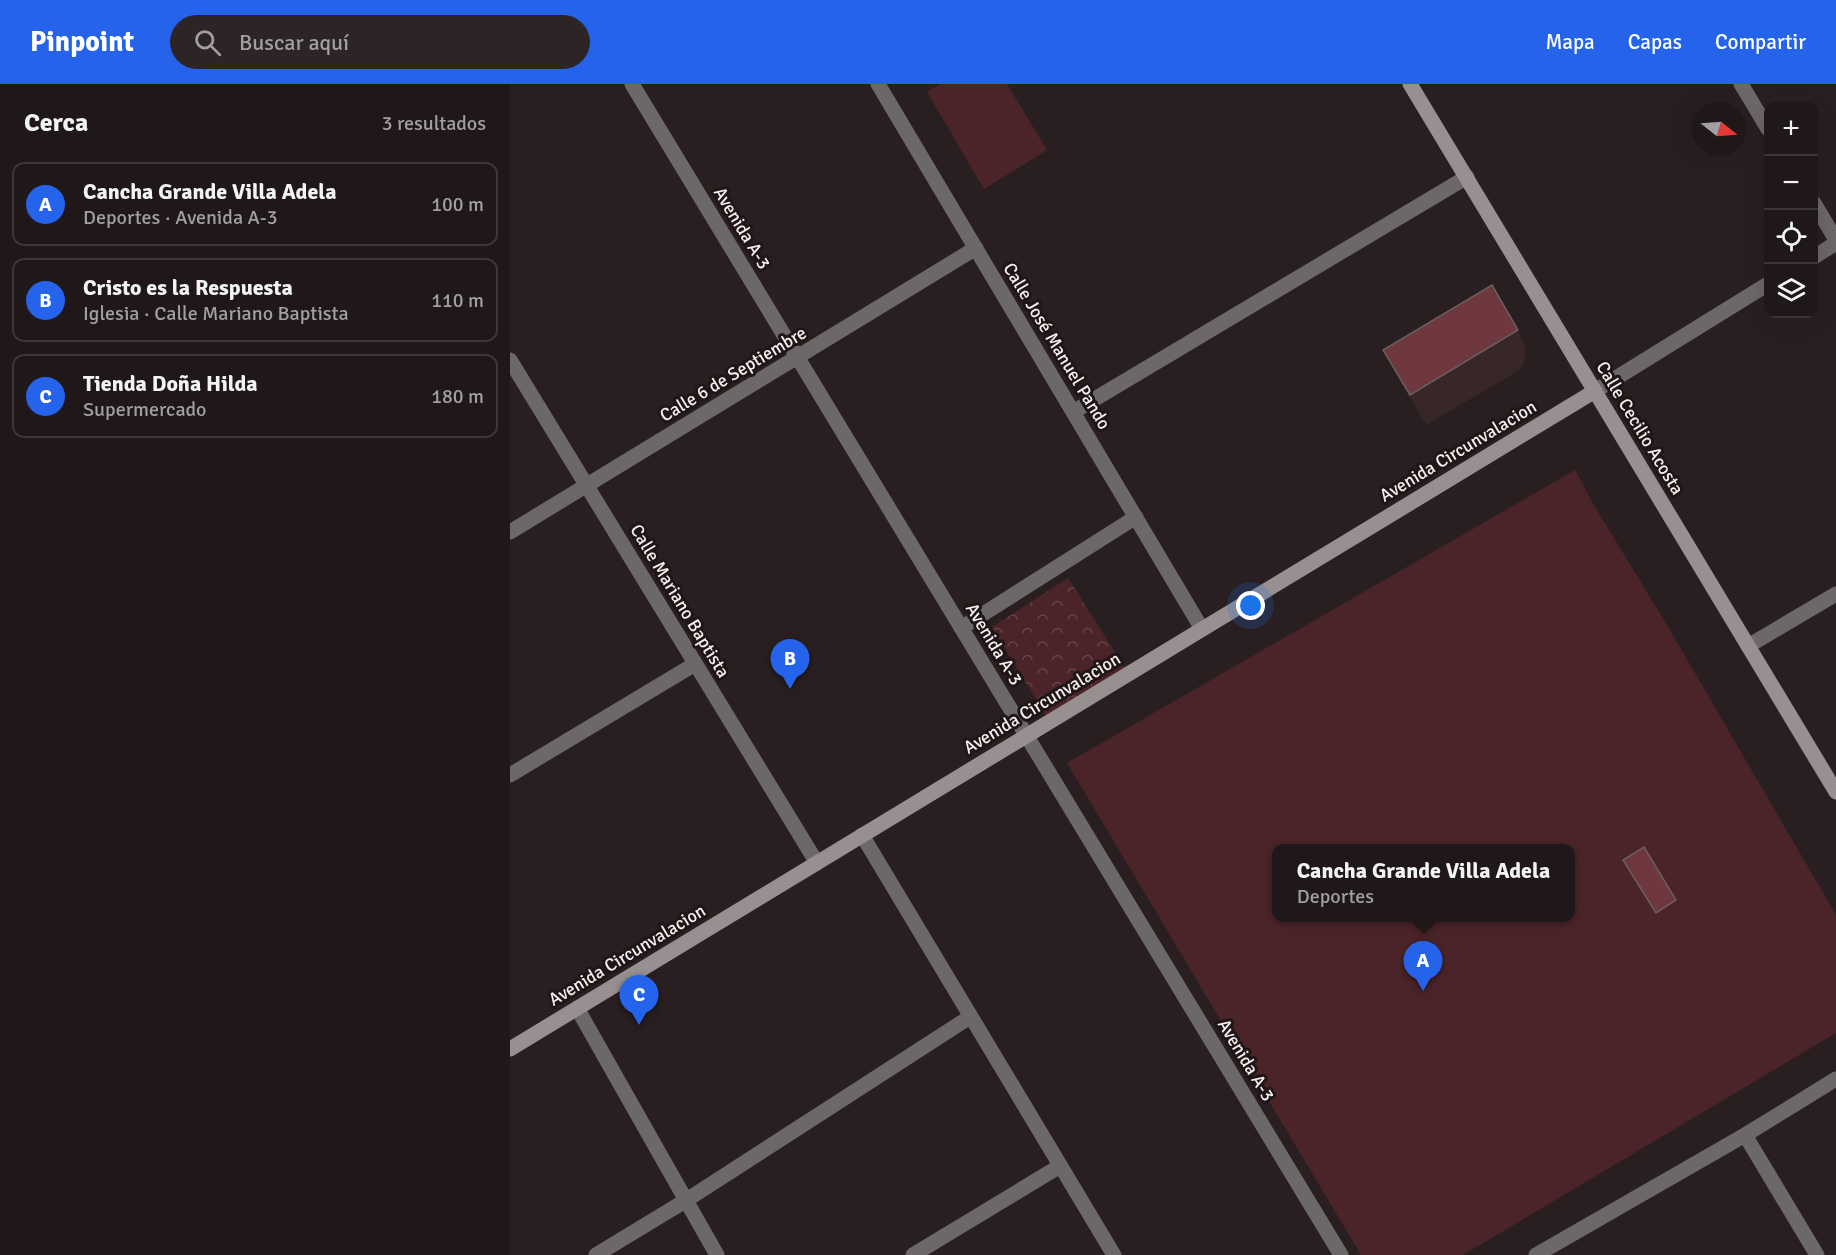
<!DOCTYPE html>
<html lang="es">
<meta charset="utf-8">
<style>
:root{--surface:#1f1718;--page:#2c2425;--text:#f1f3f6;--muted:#a19fa2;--line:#3c3637;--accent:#2563eb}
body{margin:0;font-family:Signika,sans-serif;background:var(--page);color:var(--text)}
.controls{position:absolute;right:18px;top:18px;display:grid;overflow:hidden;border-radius:12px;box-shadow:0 6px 24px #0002}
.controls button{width:54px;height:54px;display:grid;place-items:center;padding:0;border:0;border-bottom:2px solid var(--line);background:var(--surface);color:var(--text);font:30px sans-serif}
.compass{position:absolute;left:1182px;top:18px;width:54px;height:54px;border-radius:50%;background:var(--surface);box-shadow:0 6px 24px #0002;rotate:107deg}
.you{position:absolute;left:741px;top:522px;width:21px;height:21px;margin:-15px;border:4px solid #fff;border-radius:50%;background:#1a73e8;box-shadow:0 0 0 9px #1a73e833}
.badge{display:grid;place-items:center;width:39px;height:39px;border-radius:50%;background:var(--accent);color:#fff;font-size:20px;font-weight:700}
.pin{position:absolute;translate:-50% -50px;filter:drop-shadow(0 2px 3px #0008)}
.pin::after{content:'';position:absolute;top:32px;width:21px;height:18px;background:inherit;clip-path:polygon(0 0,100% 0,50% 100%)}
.popup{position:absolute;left:762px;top:760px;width:303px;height:78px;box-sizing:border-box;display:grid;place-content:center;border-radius:12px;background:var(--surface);filter:drop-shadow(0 2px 4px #0005);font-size:20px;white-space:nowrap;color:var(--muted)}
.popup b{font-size:22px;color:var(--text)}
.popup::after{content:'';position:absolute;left:50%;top:100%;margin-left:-12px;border:12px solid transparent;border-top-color:var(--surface)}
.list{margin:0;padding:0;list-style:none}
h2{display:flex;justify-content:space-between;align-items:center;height:78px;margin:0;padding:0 24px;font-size:26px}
h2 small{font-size:20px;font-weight:400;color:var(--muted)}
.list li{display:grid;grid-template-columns:39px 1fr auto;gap:18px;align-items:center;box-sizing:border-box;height:84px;margin:0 12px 12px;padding:0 12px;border:2px solid var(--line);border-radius:12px}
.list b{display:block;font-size:22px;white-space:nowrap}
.list p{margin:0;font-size:20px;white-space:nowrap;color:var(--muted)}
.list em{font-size:20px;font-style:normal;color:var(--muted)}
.icon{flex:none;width:33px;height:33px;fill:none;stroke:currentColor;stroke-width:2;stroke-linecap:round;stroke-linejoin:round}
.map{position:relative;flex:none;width:1326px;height:1171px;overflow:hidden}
header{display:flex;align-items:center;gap:36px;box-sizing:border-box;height:84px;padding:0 30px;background:var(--accent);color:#fff}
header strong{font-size:28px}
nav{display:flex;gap:33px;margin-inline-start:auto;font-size:21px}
.search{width:420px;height:54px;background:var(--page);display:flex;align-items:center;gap:15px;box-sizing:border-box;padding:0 21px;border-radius:33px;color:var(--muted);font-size:22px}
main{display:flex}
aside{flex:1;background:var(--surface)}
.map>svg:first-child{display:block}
.built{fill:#382728}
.park{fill:url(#park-crowns)}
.pitch{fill:#4b2429;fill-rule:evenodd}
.building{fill:#6e383e;stroke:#6a5e5f;stroke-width:1.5}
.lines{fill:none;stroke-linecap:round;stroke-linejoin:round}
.street{stroke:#6d6868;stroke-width:15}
.secondary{stroke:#988f90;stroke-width:15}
.labels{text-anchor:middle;stroke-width:6;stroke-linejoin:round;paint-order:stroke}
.street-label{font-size:18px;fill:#f7f0f0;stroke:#201617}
</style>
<header>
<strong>Pinpoint</strong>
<div class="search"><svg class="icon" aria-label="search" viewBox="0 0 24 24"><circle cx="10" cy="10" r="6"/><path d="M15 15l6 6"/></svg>Buscar aquí</div>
<nav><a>Mapa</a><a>Capas</a><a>Compartir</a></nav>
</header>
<main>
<aside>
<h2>Cerca<small>3 resultados</small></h2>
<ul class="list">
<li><span class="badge">A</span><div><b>Cancha Grande Villa Adela</b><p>Deportes · Avenida A-3</p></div><em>100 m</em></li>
<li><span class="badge">B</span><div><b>Cristo es la Respuesta</b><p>Iglesia · Calle Mariano Baptista</p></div><em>110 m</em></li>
<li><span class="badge">C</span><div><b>Tienda Doña Hilda</b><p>Supermercado</p></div><em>180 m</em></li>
</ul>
</aside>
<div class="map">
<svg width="1326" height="1171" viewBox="0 0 1326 1171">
<defs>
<pattern id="park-crowns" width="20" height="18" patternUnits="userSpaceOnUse" patternTransform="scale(1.5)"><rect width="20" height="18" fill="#4b2429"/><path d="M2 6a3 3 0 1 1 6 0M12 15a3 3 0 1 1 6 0" fill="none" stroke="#664448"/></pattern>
</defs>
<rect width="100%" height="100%" fill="#291f20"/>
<path class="built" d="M 982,201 L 1008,246 L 1016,264 L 1014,279 L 1008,287 L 916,341 L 873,266 Z"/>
<path class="park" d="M 558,494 L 615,584 L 539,637 L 482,543 Z"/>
<path class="pitch" d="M 430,0 L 497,0 L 537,66 L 474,105 L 417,8 Z
M 1065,386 L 1082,418 L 1157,541 L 1326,831 L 1326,949 L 953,1171 L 851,1171 L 557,679 ZM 766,764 L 1060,764 L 1060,834 L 766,834 Z"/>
<path class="building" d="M 982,201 L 1008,246 L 900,311 L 873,266 Z
M 1134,763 L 1166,816 L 1146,829 L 1113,776 Z"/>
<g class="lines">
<path class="street" d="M 122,0 L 831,1171
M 368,0 L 692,545
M 1231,0 L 1258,45
M 1304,119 L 1326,156
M 1304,173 L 1326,159
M 0,276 L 307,779
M 1085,307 L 1258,200
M 563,328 L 957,93
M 0,448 L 466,164
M 451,544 L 626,433
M 1238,562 L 1326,510
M 0,691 L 185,580
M 352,751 L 604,1171
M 67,924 L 207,1171
M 1235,1051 L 1307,1171
M 86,1171 L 175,1117 L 460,933
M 403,1171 L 550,1082
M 1026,1171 L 1235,1051 L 1326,995"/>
<path class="secondary" d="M 900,0 L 1326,708
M 0,965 L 1085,307"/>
</g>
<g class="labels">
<g class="street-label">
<text transform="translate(232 144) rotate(59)" y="6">Avenida A-3</text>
<text transform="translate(547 262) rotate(59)" y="6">Calle José Manuel Pando</text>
<text transform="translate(223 290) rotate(-31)" y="6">Calle 6 de Septiembre</text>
<text transform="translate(1130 344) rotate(59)" y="6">Calle Cecilio Acosta</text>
<text transform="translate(948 367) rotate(-31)" y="6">Avenida Circunvalacion</text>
<text transform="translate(170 517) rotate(59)" y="6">Calle Mariano Baptista</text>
<text transform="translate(484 560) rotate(59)" y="6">Avenida A-3</text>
<text transform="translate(532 619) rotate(-31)" y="6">Avenida Circunvalacion</text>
<text transform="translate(117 871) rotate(-31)" y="6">Avenida Circunvalacion</text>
<text transform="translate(736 976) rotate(59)" y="6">Avenida A-3</text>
</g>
</g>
</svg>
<div class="controls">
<button>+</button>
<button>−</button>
<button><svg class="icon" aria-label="locate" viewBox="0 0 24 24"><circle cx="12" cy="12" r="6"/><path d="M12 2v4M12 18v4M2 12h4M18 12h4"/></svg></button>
<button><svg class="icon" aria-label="layers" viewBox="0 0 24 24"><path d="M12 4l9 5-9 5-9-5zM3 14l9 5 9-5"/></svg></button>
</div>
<svg class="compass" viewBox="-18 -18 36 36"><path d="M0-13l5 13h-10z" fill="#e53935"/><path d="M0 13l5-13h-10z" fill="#a19fa2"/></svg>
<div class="you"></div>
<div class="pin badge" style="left:913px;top:907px">A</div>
<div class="popup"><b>Cancha Grande Villa Adela</b>Deportes</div>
<div class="pin badge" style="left:280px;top:605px">B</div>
<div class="pin badge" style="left:129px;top:941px">C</div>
</div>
</main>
